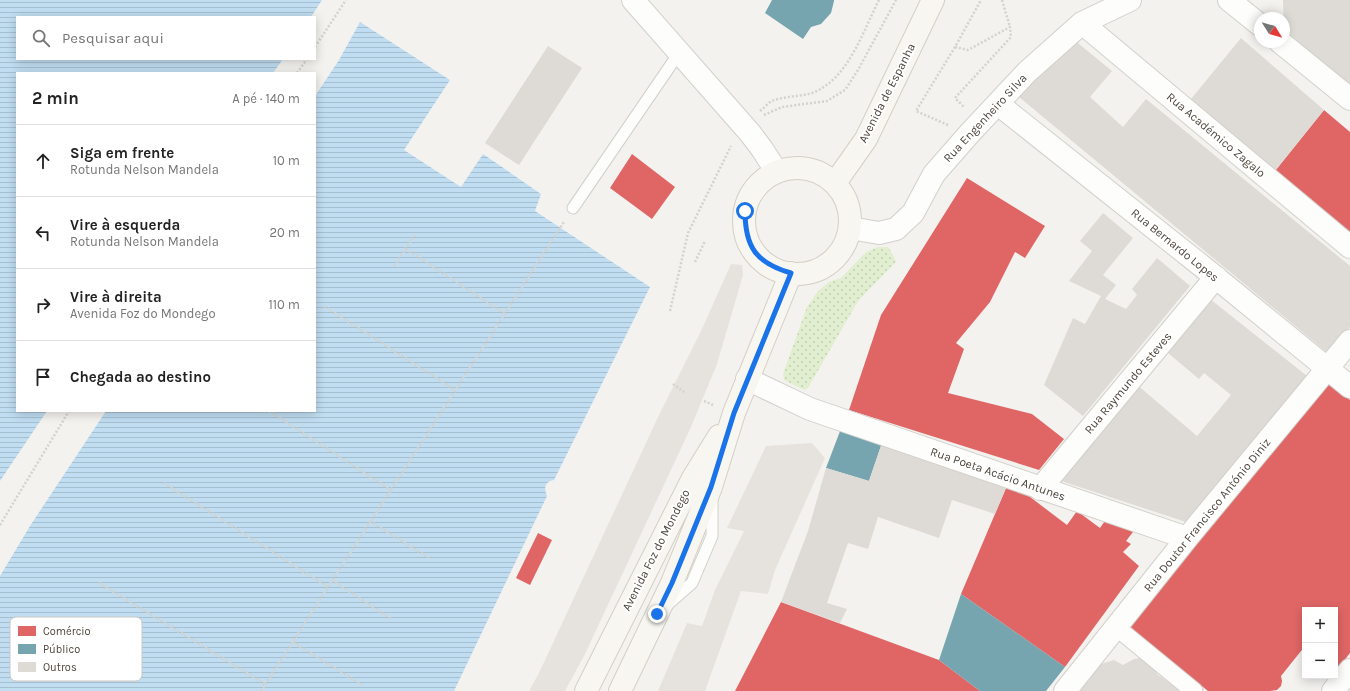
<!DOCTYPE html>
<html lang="pt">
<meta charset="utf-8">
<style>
:root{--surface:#fff;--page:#f2f2f2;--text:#222;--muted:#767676;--line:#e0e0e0}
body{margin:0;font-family:Karla,sans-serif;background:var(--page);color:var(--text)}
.controls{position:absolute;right:12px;bottom:12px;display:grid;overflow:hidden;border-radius:0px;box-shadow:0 2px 10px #0003}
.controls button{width:36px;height:36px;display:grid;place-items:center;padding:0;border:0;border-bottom:1px solid var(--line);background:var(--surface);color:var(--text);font:20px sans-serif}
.compass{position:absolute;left:1254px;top:12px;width:36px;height:36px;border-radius:50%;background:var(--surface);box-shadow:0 2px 10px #0003;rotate:127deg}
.stop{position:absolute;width:12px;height:12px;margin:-9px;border:3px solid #1a73e8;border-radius:50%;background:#fff}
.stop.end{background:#1a73e8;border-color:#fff;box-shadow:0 1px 4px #0008}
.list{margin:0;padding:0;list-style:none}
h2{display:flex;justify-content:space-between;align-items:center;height:52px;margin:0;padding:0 16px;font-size:17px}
h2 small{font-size:13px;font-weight:400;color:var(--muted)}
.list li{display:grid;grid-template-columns:26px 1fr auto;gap:12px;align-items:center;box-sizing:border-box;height:72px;padding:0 16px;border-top:1px solid var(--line)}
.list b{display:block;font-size:15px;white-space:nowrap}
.list p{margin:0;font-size:13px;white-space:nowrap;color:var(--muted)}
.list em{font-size:13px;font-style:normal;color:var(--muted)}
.icon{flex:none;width:22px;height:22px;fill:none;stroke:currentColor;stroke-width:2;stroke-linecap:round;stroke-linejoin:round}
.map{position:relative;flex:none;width:1350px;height:691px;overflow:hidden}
.search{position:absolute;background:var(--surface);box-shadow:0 2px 10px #0003;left:16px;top:16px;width:300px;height:44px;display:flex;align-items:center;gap:10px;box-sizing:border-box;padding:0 14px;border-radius:0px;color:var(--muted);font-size:15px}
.panel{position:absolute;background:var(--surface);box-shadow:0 2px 10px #0003;left:16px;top:72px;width:300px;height:340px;border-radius:0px}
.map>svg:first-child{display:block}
.grass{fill:url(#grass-dots)}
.parking{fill:#e6e3df}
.water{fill:url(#water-rules)}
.shops{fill:#e06666}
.public{fill:#76a5af}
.building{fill:#dedbd6}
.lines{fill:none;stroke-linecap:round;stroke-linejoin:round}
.service-casing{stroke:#d2d0cb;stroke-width:13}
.pedestrian-casing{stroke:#d2d0cb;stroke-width:19}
.minor-casing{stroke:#d2d0cb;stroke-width:24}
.secondary-casing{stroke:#d3cfc5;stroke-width:24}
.path{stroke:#d3d2cc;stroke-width:2.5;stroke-dasharray:2 2;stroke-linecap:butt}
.service{stroke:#fdfdfc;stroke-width:11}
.pedestrian{stroke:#fdfdfc;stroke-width:17}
.minor{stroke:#fdfdfc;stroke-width:22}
.secondary{stroke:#f7f6f1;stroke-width:22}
.route{stroke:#1a73e8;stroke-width:5}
.labels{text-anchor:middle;stroke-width:4;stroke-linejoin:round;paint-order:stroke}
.street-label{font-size:12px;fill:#4b4439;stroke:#fff}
.key{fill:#fff;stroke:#c9c7c4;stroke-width:1}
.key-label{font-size:11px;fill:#4b4439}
</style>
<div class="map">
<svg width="1350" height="691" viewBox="0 0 1350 691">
<defs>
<pattern id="grass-dots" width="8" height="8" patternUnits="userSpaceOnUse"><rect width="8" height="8" fill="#e1eecf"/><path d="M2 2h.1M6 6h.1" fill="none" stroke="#c3cdb2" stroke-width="1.8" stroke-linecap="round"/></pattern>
<pattern id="water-rules" width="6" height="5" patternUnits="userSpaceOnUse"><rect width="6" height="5" fill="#c0ddf1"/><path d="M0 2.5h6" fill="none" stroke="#a6bfcf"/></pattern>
</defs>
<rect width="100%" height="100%" fill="#f4f2ee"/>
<path class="grass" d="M 878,247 L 888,247 L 893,255 L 896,262 L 858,301 L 808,388 L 804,390 L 784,380 L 783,374 L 807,307 L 818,291 L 829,282 L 841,278 L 866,252 Z"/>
<path class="parking" d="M 731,264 L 742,265 L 743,275 L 717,364 L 691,427 L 585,654 L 565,691 L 529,691 L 539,673 L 659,415 L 702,329 Z
M 812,443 L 825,458 L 775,570 L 768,594 L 741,591 L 705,691 L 658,691 L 687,623 L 702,626 L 715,590 L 744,531 L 727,528 L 766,446 Z"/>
<path class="water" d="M 0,0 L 322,0 L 311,17 L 17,17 L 17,59 L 283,59 L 273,73 L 17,73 L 17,411 L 47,411 L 0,481 Z
M 360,22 L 450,80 L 404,150 L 461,187 L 483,154 L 541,194 L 535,211 L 650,287 L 554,480 C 544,482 544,488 547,496 L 454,691 L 0,691 L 0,576 L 30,526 L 106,411 L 315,411 L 315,96 L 339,60 Z"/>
<path class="shops" d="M 1324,110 L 1350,132 L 1350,232 L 1275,171 Z
M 632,154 L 675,187 L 652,219 L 610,188 Z
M 967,178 L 1045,226 L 1025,258 L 1015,252 L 990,302 L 956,343 L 964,349 L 948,393 L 1032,414 L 1064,439 L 1039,470 L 849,410 L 881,315 Z
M 1330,383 L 1350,400 L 1350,653 L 1336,671 L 1335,670 L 1335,610 L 1305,610 L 1305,646 L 1281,676 L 1282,681 L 1281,686 L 1277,690 L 1270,691 L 1208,691 L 1128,626 Z
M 1009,481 L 1067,525 L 1077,511 L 1100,528 L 1109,515 L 1133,532 L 1126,541 L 1131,544 L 1123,552 L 1139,566 L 1065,667 L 961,594 Z
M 538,533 L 552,540 L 530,585 L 516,578 Z
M 781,602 L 939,660 L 980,691 L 735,691 Z"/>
<path class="public" d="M 772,0 L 834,0 L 834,1 L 831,13 L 821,24 L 811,27 L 803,39 L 765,13 Z
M 842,426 L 883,440 L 869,481 L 826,468 Z
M 961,594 L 1065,667 L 1046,691 L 980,691 L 939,660 Z"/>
<path class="building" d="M 1283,0 L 1350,0 L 1350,86 L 1284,31 Z
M 1241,38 L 1324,110 L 1275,171 L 1191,99 Z
M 1073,39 L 1112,71 L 1090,97 L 1123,127 L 1146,99 L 1350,266 L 1350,327 L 1329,354 L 1019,97 Z
M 548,46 L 582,68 L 519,165 L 485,143 Z
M 1103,213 L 1133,238 L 1103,275 L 1116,285 L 1105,299 L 1126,309 L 1137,295 L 1132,289 L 1157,258 L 1190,286 L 1083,416 L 1044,385 L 1073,318 L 1085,324 L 1101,296 L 1069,281 L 1092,251 L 1080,241 Z
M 1205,295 L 1307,376 L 1186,522 L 1058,480 L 1135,383 L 1197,436 L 1231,395 L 1204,373 L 1199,379 L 1162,348 Z
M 883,440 L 1009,481 L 995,514 L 952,500 L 939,538 L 878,517 L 868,549 L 848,543 L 827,603 L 847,609 L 840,623 L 781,602 L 808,531 L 826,468 L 869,481 Z
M 1145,657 L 1153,663 L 1157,674 L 1180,691 L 1079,691 L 1101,664 L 1114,660 L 1123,665 L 1134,659 Z"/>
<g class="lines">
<g class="service-casing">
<path id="service" d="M 573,208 L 679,53
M 668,604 L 692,583 L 712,536 L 712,499"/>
</g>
<g class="pedestrian-casing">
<path id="pedestrian" d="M 1116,627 L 1194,691"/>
</g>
<g class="minor-casing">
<path id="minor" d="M 633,0 L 750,133 L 762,149 L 777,172
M 1229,0 L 1260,25
M 1082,23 L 1350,247
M 1280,42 L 1350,99
M 998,104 L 1203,267 L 1350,387
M 850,228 L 879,233 L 896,229 L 913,213 L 934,174 L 969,134 L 1027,72 L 1082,23 L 1130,0
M 747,379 L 810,409 L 1187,538
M 1040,489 L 1216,277
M 1065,691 L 1187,538 L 1350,341
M 1333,691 L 1350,670"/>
</g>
<g class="secondary-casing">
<path id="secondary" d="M744 221a53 53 0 1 1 106 0a53 53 0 1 1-106 0Z
M 835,183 L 866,139 L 933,0
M 586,691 L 693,478 L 719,436
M 620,691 L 672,583 L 711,487 L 734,413 L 791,273"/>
</g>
<path class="path" d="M 1002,0 L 1010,27
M 315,47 L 346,0
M 955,47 L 968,50 L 1010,27 L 1011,37 L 955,98 L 964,107
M 297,73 L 307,59
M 760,111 C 764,108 768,103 772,101 C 784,96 799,97 812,93 C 848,80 863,31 879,0
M 764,115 L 782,107 L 827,101 L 845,90 L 858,70 L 896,0
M 948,125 L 916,111 L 955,47 L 981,0
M 406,249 L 505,314
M 695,262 L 705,241
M 394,266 L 415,235
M 324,306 L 455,390
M 670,311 L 688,233 L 731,146
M 673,384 L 684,392
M 704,401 L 713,405
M 269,411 L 391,490
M 164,483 L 328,587
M 370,521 L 429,558
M 0,525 L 69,411
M 332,580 L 391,619
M 99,583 L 265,684
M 293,642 L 362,685
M 261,691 L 564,222"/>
<use href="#service" class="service"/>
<use href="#pedestrian" class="pedestrian"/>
<use href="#minor" class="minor"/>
<use href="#secondary" class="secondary"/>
</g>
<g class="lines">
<path class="route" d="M 657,614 L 672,583 L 711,487 L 734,413 L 791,273 C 756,263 745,247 745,211"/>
</g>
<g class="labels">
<g class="street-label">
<text transform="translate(887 93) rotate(-63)" y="4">Avenida de Espanha</text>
<text transform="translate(985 118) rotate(-47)" y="4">Rua Engenheiro Silva</text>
<text transform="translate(1216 135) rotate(40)" y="4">Rua Académico Zagalo</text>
<text transform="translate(1175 245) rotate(39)" y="4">Rua Bernardo Lopes</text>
<text transform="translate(1128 383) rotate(-50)" y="4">Rua Raymundo Esteves</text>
<text transform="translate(998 474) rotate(19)" y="4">Rua Poeta Acácio Antunes</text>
<text transform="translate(1207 515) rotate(-51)" y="4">Rua Doutor Francisco António Diniz</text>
<text transform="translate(656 550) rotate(-63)" y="4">Avenida Foz do Mondego</text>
</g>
</g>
<rect x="10" y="617" width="132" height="64" rx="6" class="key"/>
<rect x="18" y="626" width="18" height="10" fill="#e06666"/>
<rect x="18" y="644" width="18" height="10" fill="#76a5af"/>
<rect x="18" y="662" width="18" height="10" fill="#dedbd6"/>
<g class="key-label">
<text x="43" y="635">Comércio</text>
<text x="43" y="653">Público</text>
<text x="43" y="671">Outros</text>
</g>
</svg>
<div class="controls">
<button>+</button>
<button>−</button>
</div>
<svg class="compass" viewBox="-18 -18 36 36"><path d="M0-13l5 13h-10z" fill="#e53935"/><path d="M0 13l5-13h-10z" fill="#767676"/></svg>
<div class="stop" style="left:745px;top:211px"></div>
<div class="stop end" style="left:657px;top:614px"></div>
<div class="search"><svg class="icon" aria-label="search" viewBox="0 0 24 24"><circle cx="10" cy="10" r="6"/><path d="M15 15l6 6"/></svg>Pesquisar aqui</div>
<section class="panel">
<h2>2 min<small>A pé · 140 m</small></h2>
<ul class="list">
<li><svg class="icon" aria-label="ahead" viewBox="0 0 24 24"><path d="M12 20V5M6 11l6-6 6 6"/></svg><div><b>Siga em frente</b><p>Rotunda Nelson Mandela</p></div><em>10 m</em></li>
<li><svg class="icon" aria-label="left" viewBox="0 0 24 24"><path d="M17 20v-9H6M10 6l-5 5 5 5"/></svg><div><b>Vire à esquerda</b><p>Rotunda Nelson Mandela</p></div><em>20 m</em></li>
<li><svg class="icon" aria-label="right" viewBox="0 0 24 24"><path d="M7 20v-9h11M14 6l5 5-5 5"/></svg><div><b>Vire à direita</b><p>Avenida Foz do Mondego</p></div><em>110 m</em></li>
<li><svg class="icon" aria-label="arrive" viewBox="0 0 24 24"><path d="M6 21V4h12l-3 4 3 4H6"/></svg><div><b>Chegada ao destino</b></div></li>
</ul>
</section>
</div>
